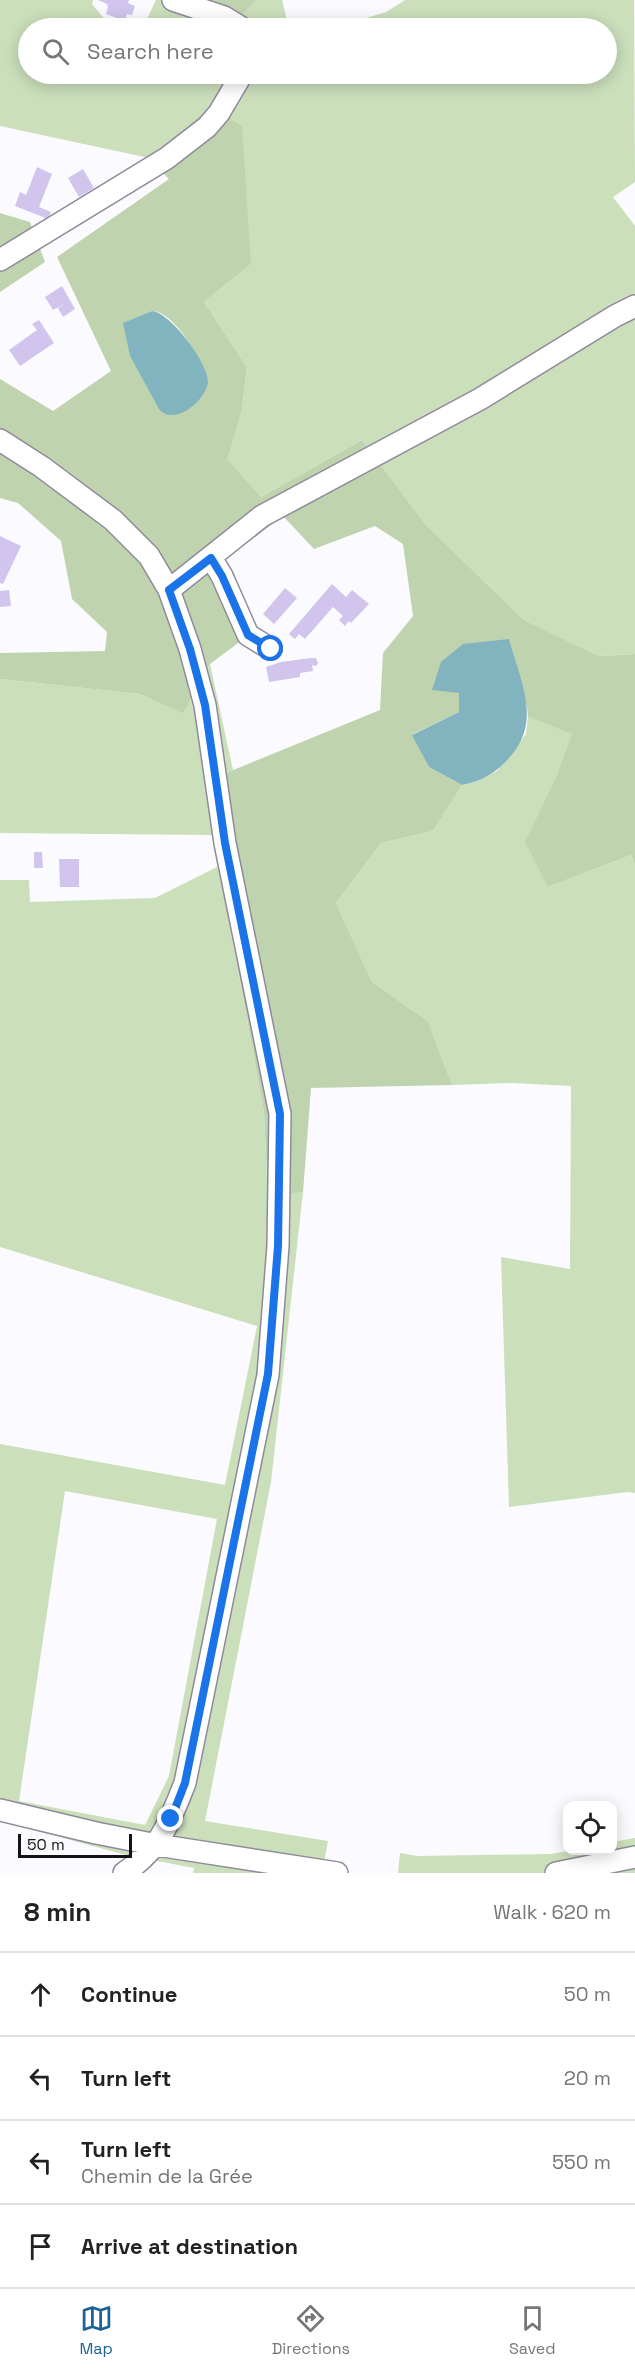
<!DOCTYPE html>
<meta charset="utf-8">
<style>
:root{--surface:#fff;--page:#f6f6f6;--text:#222;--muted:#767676;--line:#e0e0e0;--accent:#1c6195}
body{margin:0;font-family:"Space Grotesk",sans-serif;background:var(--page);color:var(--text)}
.controls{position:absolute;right:18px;bottom:18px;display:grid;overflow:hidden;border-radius:12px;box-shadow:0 3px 15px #0003}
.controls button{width:54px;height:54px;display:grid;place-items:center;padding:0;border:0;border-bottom:2px solid var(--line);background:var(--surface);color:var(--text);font:30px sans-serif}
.scale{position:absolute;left:18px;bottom:15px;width:114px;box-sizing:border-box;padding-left:6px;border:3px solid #141218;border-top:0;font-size:16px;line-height:21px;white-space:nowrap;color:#141218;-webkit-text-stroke:4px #fbfafe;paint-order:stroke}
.stop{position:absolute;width:18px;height:18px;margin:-14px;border:4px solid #1a73e8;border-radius:50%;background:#fff}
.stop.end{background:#1a73e8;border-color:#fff;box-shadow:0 2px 6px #0008}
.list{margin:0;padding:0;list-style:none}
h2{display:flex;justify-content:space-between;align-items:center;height:78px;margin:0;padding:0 24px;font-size:26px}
h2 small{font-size:20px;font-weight:400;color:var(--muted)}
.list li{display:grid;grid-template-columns:39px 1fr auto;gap:18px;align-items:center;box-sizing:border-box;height:84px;padding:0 24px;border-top:2px solid var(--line)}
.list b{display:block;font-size:22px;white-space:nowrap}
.list p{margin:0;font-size:20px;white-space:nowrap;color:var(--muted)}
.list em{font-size:20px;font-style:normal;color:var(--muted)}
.icon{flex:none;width:33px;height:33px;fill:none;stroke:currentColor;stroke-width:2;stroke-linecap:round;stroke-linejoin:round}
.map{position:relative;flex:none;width:635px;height:1873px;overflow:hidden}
.search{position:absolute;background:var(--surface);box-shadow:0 3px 15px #0003;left:18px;right:18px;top:18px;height:66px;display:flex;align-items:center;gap:15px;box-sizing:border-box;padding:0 21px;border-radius:33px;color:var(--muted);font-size:22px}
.sheet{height:414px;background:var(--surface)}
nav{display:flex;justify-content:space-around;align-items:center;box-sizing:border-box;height:84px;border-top:2px solid var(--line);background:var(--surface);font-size:16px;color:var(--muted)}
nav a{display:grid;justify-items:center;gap:3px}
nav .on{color:var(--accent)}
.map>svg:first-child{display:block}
.green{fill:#cbdfbb;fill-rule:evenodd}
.forest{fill:#bfd4ae;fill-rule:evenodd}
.water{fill:#81b4be}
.building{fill:#d1c5ed}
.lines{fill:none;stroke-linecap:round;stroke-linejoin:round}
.minor-casing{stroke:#8f8a9b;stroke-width:24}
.minor{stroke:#fff;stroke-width:21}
.route{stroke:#1a73e8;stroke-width:8}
</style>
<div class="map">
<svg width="635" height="1873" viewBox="0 0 635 1873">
<rect width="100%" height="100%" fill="#fbfafe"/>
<path class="green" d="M 0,0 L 93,0 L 92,4 L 107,22 L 126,28 L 28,28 L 28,74 L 606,74 L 606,28 L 334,28 L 386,12 L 405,0 L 634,0 L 635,182 L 613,197 L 635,226 L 635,654 L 599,656 L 524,620 L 426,525 L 362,440 L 261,497 L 226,459 L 242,410 L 247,367 L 204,302 L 251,264 L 149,158 L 0,126 Z
M 156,0 L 186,0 L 230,27 L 256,0 L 282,0 L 289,28 L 143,28 Z
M 210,664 L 233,770 L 204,782 L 213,835 L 0,833 L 0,679 L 140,694 L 183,714 Z
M 528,717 L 573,734 L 555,780 L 548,887 L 631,855 L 635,864 L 635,1493 L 627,1492 L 509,1507 L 501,1257 L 570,1269 L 571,1086 L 513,1083 L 452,1085 L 428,1021 L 372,982 L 336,903 L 381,843 L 433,831 L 462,785 L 475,782 L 497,771 L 526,734 Z
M 219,866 L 264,1113 L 268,1198 L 303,1192 L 271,1482 L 205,1821 L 328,1841 L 322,1873 L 193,1873 L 194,1868 L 126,1855 L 0,1821 L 0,1444 L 225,1485 L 257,1326 L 0,1247 L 0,880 L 29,880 L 30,902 L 155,898 ZM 65,1491 L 217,1519 L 169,1776 L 145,1825 L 19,1801 Z
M 635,1838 L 635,1873 L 398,1873 L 400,1853 L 417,1856 L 551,1854 L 568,1851 L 612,1850 L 613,1842 Z"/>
<path class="forest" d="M 186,0 L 256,0 L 230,28 Z
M 211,107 L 242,126 L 251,264 L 204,302 L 247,367 L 242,410 L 227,459 L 261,497 L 362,440 L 426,525 L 524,620 L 599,656 L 635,654 L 635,864 L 631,855 L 548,887 L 525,842 L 555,780 L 572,734 L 528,717 L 527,707 L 509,640 L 459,693 L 459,712 L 413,734 L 429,767 L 462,785 L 433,831 L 381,843 L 336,903 L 372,982 L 428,1021 L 452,1085 L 311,1088 L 303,1192 L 268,1198 L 264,1113 L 204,782 L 380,710 L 383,653 L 413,616 L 403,544 L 375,526 L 314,549 L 283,516 L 207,573 L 242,640 L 210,664 L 183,714 L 140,694 L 0,679 L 0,653 L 105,651 L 107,632 L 72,599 L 61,541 L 18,503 L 0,498 L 0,379 L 53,411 L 111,371 L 57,257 L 169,179 L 149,158 ZM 152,311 C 174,312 194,351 204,368 L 187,409 L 169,415 L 130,356 L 124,323 Z
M 0,213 L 30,222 L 45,262 L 0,292 Z"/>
<path class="water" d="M 152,311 C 170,312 210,365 208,383 C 205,401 174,427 159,409 L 130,356 L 123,323 Z
M 509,639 C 520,681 543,721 509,758 C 496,773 482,781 462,785 L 429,767 L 412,735 L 459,712 L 459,693 L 432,690 L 441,662 L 463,644 Z"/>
<path class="building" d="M 98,0 L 129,0 L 128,3 L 135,6 L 132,15 L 127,14 L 125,21 L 106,14 L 108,7 L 107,4 Z
M 37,167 L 52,174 L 39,207 L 51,212 L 48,219 L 15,206 L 20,192 L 26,195 Z
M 83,169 L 94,188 L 79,197 L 68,178 Z
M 62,286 L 75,309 L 63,317 L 58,308 L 66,303 L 53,310 L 45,297 Z
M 39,320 L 54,343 L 20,366 L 9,350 L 37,330 L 32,324 Z
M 0,536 L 21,546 L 3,584 L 0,583 Z
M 332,584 L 346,597 L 352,590 L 369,604 L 351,623 L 349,621 L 345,626 L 339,620 L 343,616 L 333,607 L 305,639 L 299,634 L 295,639 L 289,634 Z
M 285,588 L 297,598 L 274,624 L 263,614 Z
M 9,590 L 11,606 L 0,607 L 0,591 Z
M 311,658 L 316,658 L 318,663 L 316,666 L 312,665 L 313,671 L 300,673 L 300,677 L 269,682 L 266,667 L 281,662 Z
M 34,852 L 42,852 L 43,868 L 34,868 Z
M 59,859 L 79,859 L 79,887 L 60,887 Z"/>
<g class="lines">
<g class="minor-casing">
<path id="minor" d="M 173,0 L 224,17 L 242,28
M 0,260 L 167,158 L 207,127 L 219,113 L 242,74
M 0,440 L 42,467 L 113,520 L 149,556 L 169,590 L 190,649 L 205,705 L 225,843 L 280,1114 L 278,1246 L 268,1375 L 185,1783 C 169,1823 161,1848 124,1873
M 211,558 L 222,576 L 248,635 L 271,649
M 169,590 L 262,516 L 480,399 L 615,316 L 635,306
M 0,1810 L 96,1833 L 157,1845 L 337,1873
M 556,1873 L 635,1857"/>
</g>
<use href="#minor" class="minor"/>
</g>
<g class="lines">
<path class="route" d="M 171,1819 L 185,1783 L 268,1374 L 278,1246 L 280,1114 L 225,843 L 205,705 L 190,649 L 169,590 L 211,558 L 222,576 L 248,635 L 271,649"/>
</g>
</svg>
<div class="controls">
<button><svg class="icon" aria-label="locate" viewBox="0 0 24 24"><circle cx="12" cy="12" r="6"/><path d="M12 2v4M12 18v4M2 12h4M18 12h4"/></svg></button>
</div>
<div class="scale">50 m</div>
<div class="stop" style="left:271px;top:649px"></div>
<div class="stop end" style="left:171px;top:1819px"></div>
<div class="search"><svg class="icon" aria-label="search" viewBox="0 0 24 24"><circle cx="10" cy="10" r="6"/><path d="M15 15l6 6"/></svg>Search here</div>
</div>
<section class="sheet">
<h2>8 min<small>Walk · 620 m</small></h2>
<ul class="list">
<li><svg class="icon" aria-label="ahead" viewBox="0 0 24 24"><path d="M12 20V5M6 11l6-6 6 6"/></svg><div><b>Continue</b></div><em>50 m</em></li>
<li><svg class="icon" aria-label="left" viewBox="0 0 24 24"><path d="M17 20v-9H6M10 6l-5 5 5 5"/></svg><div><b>Turn left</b></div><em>20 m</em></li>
<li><svg class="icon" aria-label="left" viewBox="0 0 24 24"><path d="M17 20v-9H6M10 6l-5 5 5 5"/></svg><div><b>Turn left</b><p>Chemin de la Grée</p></div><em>550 m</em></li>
<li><svg class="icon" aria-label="arrive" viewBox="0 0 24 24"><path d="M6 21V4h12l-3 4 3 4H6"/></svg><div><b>Arrive at destination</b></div></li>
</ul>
</section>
<nav>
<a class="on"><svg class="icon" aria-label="map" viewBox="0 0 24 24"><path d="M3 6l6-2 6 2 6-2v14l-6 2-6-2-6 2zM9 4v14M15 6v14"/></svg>Map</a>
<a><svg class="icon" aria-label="directions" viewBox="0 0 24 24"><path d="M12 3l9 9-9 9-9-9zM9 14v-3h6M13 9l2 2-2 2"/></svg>Directions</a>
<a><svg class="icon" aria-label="saved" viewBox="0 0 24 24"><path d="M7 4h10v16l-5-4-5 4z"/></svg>Saved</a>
</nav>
